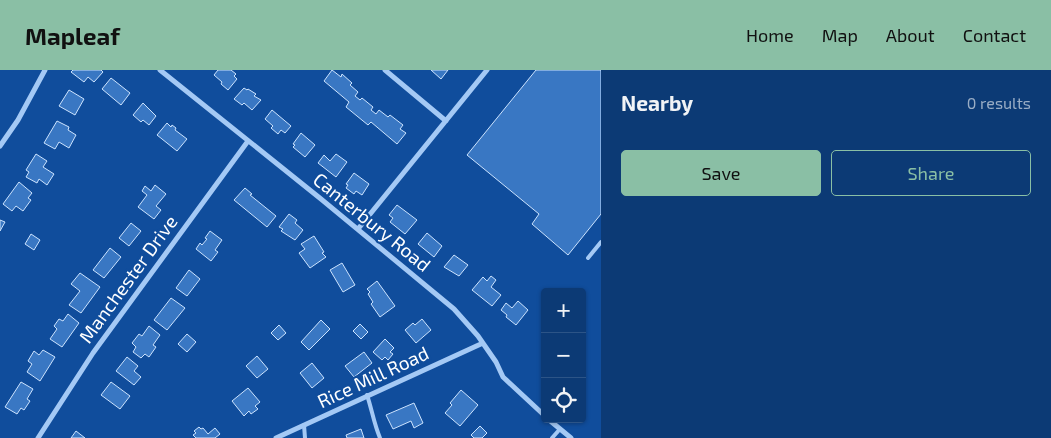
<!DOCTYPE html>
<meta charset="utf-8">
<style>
:root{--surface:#0c3a75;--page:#15417a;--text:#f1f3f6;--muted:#9aadc5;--line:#2c5487;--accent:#8abfa5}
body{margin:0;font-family:"Exo 2",sans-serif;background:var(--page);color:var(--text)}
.controls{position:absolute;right:15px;bottom:15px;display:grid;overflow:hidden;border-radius:5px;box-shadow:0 1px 4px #0004}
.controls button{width:45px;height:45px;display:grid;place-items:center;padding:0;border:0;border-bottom:1px solid var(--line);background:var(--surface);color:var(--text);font:25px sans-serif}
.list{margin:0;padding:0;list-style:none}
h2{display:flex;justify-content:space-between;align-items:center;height:65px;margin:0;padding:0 20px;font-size:21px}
h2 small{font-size:16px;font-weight:400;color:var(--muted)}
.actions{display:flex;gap:10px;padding:15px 20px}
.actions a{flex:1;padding:11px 0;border:1px solid var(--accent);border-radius:5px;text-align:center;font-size:18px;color:var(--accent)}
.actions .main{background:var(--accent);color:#111}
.icon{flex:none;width:28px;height:28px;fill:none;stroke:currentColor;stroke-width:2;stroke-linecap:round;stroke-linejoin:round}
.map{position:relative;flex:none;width:601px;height:368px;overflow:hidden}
header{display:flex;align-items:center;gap:30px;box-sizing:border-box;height:70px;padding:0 25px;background:var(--accent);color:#111}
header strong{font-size:24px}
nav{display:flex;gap:28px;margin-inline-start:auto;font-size:18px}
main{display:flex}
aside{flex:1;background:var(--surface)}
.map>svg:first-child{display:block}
.building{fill:#3977c3;stroke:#cce3fe}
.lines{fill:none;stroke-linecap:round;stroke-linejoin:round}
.service{stroke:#a4c9f5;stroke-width:4}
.minor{stroke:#a4c9f5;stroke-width:5}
.labels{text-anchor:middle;stroke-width:4.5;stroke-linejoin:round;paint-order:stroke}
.street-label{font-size:19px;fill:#fff;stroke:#104d9c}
</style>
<header>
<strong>Mapleaf</strong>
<nav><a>Home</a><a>Map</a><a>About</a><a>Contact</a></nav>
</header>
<main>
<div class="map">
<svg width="601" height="368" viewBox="0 0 601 368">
<rect width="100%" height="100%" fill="#104d9c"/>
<path class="building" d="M 73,0 L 101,0 L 103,2 L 94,12 L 88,7 L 84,12 L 71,2 Z
M 218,0 L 231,0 L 236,4 L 234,6 L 237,9 L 228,20 L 221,14 L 222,12 L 214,5 Z
M 332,0 L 341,7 L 342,4 L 352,13 L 350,15 L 358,22 L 355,26 L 360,30 L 362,28 L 373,37 L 371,40 L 376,44 L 379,40 L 388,47 L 390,45 L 403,55 L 400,59 L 406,63 L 397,74 L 371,52 L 368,55 L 346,37 L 349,32 L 324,11 Z
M 431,0 L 448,0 L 441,9 Z
M 536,0 L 601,0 L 601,144 L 568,185 L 532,154 L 539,144 L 467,85 Z
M 111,8 L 130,23 L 121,35 L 102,19 Z
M 244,18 L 247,20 L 248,19 L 256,24 L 254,26 L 261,30 L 252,40 L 244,33 L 242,35 L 234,29 Z
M 69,20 L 84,29 L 75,45 L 59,36 Z
M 143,33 L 156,46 L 149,55 L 143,50 L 141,52 L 133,45 Z
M 272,40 L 291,56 L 285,63 L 281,60 L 278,64 L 271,58 L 273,56 L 265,49 Z
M 57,51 L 69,57 L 68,60 L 76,65 L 69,78 L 59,72 L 55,79 L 44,73 Z
M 167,53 L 171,57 L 172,55 L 176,58 L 175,60 L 187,69 L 177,81 L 157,65 Z
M 301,63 L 315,75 L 305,87 L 293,77 L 295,75 L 293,74 Z
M 36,84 L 47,91 L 43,97 L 54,104 L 47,115 L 39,109 L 37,113 L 26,107 L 29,102 L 26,100 Z
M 336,84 L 347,92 L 336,107 L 318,93 L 324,85 L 330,91 Z
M 354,103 L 369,114 L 362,125 L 356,121 L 354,124 L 346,118 L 348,115 L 346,114 Z
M 19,112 L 32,123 L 28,128 L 31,130 L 23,141 L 16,136 L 12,141 L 3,134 Z
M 155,115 L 166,124 L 156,136 L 161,140 L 154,149 L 138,137 L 147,125 L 142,121 L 145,116 L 151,121 Z
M 245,118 L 252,124 L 250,125 L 276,146 L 267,157 L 234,130 Z
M 397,135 L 417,150 L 405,164 L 390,152 L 393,148 L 389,145 Z
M 289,144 L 297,150 L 295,153 L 303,160 L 295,170 L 281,161 L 283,159 L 279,157 Z
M 0,150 L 5,152 L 0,161 Z
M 131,153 L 141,161 L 129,176 L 119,168 Z
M 210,161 L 222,170 L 215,180 L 218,182 L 211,191 L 196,179 L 200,173 L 202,175 L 207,169 L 205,168 Z
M 427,163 L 442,176 L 434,187 L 418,174 Z
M 31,164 L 40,170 L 34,180 L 25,174 Z
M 314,166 L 324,182 L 322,183 L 326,187 L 310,198 L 299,183 L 305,179 L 301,174 Z
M 110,178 L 121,187 L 104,208 L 93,200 Z
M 454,185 L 468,195 L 459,206 L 444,197 Z
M 342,193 L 355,215 L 343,222 L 330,200 Z
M 189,200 L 200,209 L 187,226 L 176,218 Z
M 80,203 L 100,217 L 81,243 L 69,235 L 80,221 L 71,214 Z
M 491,206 L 496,210 L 491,217 L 501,225 L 492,236 L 472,220 L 483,207 L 487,211 Z
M 377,211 L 395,236 L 380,247 L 371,234 L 373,232 L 368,224 L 370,222 L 367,219 Z
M 171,228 L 185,238 L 167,260 L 154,250 Z
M 518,231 L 528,240 L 516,255 L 506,247 L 507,245 L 501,240 L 506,233 L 512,238 Z
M 68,244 L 79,253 L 62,277 L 50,269 L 57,259 L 54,256 L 59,249 L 63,251 Z
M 422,249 L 431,260 L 416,273 L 405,260 L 413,253 L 415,255 Z
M 321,250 L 330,259 L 309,280 L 301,272 Z
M 360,254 L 368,262 L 361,269 L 353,261 Z
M 279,255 L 286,263 L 278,270 L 271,263 Z
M 149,256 L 160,265 L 153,275 L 156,277 L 149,287 L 145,284 L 141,288 L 133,282 L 136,277 L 132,273 L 139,264 L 142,266 Z
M 187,264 L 196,272 L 187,282 L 178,274 Z
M 385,269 L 394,278 L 390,282 L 393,284 L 388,290 L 385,287 L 382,290 L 373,282 Z
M 43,280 L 55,287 L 40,311 L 27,302 L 32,294 L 28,291 L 34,281 L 39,285 Z
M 364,282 L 372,293 L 354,307 L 345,296 Z
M 257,286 L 268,299 L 257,308 L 246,296 Z
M 127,287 L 138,296 L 134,301 L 141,307 L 134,315 L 116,301 Z
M 312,293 L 324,308 L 312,318 L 300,303 Z
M 21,312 L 33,319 L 27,329 L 30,331 L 24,340 L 21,338 L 17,344 L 5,337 Z
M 111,312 L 130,326 L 120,339 L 101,325 Z
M 248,318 L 260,332 L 255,336 L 258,339 L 251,344 L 249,341 L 244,346 L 232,331 Z
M 461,320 L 478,335 L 460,356 L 445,343 L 452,335 L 450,333 Z
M 414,333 L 423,353 L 414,358 L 411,351 L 393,359 L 386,345 Z
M 480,356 L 487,363 L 482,368 L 474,368 L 471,365 Z
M 199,357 L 201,359 L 203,358 L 208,364 L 215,358 L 220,364 L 215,368 L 196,368 L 193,365 L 196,363 L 194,361 Z
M 361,359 L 364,368 L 347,368 L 346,365 Z
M 76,361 L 85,368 L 71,368 Z"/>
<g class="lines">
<path class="service" d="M 588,188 L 601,172
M 367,325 C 372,340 374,354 380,368
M 304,355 L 305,368
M 552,368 L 560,359"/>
<path class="minor" d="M 160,0 L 321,129 L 454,239 L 478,266 L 496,292 L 503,307 L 545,346
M 385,0 L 446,51
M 0,76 L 18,50 L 45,0
M 358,159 L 487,0
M 548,349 L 571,368
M 38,368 L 93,283 L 248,71
M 276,368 L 483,273"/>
</g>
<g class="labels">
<g class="street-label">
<text transform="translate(372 152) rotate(39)" y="7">Canterbury Road</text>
<text transform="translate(128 209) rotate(-54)" y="7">Manchester Drive</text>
<text transform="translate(373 307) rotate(-25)" y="7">Rice Mill Road</text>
</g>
</g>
</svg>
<div class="controls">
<button>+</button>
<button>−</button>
<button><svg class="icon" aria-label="locate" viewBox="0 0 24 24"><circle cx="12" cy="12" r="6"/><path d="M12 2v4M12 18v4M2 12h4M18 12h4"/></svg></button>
</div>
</div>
<aside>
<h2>Nearby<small>0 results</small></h2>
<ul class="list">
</ul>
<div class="actions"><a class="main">Save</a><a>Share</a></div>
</aside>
</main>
